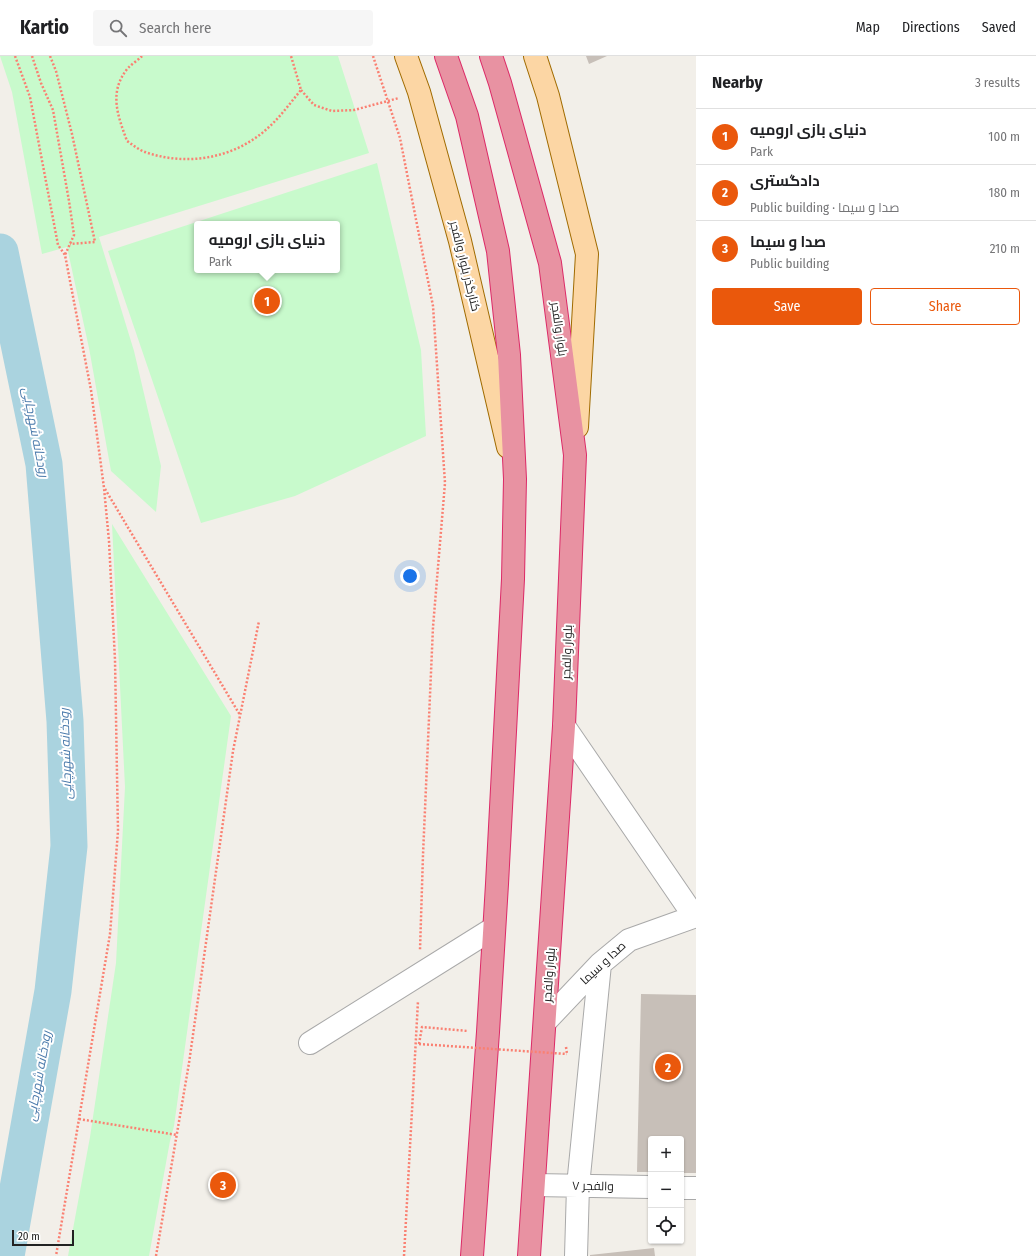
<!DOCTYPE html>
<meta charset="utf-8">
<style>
:root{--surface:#fff;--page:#f6f6f6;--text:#202124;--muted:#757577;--line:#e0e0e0;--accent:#ea580c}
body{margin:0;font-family:"Fira Sans Condensed",Cairo,sans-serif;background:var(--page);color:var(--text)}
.controls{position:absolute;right:12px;bottom:12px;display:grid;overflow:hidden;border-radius:4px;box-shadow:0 1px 3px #0004}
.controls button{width:36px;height:36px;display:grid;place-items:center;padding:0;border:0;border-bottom:1px solid var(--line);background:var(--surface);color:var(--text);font:20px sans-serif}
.scale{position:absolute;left:12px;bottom:10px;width:62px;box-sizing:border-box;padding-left:4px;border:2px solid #222;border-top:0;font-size:11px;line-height:14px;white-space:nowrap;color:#222;-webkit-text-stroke:3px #fff;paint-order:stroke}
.you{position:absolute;left:410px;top:520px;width:14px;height:14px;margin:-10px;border:3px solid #fff;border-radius:50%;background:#1a73e8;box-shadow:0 0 0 6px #1a73e833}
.badge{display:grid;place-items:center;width:26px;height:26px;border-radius:50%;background:var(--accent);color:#fff;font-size:13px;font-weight:700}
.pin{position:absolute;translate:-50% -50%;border:2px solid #fff;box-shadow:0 1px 4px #0006}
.popup{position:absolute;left:194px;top:165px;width:146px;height:52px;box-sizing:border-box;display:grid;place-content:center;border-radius:4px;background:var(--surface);filter:drop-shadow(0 1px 3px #0005);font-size:13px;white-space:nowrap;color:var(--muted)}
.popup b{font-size:15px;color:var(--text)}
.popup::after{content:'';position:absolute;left:50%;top:100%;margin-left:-8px;border:8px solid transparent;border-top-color:var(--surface)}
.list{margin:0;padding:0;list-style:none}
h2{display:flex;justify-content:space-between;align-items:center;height:52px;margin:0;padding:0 16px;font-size:17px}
h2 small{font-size:13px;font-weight:400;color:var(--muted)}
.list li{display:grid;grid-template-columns:26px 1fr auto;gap:12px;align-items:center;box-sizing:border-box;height:56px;padding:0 16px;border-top:1px solid var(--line)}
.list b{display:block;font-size:15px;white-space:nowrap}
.list p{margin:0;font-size:13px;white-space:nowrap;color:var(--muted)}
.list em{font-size:13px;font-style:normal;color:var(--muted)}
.actions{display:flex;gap:8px;padding:12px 16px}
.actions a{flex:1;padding:9px 0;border:1px solid var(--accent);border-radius:4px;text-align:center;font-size:14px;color:var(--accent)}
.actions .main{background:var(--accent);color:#fff}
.icon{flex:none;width:22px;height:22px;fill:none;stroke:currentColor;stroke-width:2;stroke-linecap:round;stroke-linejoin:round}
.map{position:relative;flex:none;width:696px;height:1200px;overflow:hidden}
header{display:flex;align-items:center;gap:24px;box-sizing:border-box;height:56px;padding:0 20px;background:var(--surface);border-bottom:1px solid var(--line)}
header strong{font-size:19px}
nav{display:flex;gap:22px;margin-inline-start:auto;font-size:14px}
.search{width:280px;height:36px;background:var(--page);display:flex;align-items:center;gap:10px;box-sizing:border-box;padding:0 14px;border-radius:4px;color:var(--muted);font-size:15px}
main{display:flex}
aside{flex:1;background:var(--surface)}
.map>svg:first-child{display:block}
.park{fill:#c8facc;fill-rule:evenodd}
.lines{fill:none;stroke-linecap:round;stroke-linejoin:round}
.river{stroke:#aad3df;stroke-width:37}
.building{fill:#c7bfb8}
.minor-casing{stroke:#a9a9a9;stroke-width:24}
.major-casing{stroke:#a06b00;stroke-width:24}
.highway-casing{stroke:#dc2a67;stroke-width:24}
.path{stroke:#fa8072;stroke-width:2.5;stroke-dasharray:2 2;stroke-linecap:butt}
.minor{stroke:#fff;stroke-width:22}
.major{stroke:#fcd6a4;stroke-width:22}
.highway{stroke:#e892a2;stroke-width:22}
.path-bridge{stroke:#fa8072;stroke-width:2.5;stroke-dasharray:2 2;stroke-linecap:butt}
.labels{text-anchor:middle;stroke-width:4;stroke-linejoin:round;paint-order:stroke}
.street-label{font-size:12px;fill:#222;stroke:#fff}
.water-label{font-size:13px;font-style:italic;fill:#4a7aab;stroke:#fff}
</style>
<header>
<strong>Kartio</strong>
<div class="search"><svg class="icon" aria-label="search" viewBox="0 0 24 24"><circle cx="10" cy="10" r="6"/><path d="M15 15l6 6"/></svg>Search here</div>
<nav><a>Map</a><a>Directions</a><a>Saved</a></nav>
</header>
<main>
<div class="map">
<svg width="696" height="1200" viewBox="0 0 696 1200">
<rect width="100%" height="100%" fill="#f2efe9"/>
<path class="park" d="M 0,0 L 338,0 L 369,97 L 99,181 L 134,295 L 161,410 L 156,456 L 111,415 L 89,292 L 67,191 L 42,198 L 12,36 Z
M 377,107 L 421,294 L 426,380 L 295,440 L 201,467 L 108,195 ZM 197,168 L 337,168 L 337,214 L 197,214 Z
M 112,468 L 231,660 L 174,1070 L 170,1085 L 149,1200 L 68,1200 L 90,1081 L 116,907 L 125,731 Z"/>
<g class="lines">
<path class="river" d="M 0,196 L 44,408 L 65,665 L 69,790 L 53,935 L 6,1200"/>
</g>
<path class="building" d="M 586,0 L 607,0 L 589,8 Z
M 641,938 L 696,939 L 696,1117 L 681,1117 L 681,1083 L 651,1083 L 651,1116 L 637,1116 Z
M 654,1192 L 655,1200 L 590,1200 L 590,1199 Z"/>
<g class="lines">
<g class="minor-casing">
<path id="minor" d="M 564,670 L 694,860
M 546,965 L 600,908 L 629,884 L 696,860
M 310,987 L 494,872
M 534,1129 L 651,1131
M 681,1132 L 696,1132
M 576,1200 L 578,1130 L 600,908"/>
</g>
<g class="major-casing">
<path id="major" d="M 406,0 L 419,36 L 460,185 L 508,391
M 535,0 L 548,40 L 587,198 L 577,371"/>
</g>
<g class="highway-casing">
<path id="highway" d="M 446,0 L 467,60 L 498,195 L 509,299 L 515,423 L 513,523 L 497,828 L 488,976 L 472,1200
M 491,0 L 500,27 L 550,207 L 575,399 L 564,670 L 529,1200"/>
</g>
<path class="path" d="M 15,0 L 30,41 L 58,189 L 65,199 L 91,334 L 104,432 L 109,485 L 115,604 L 118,775 L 110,878 L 56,1200
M 32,0 L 41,27 L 53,54 L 69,145 L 74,179 L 65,199
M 50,0 L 56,15 L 72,78 L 95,186 L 70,188
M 142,0 C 138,4 132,8 128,12 C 108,36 118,60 127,85 C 133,89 139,94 145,96 C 188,111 236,102 269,71 C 281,60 291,46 301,34 L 291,0
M 373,0 L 400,82 L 433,250 L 445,427 L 433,571 L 423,799 L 420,894
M 301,34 L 314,49 L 332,55 L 354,54 L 399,42
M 105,433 L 240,659
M 419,988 L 422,971 L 468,975
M 566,991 L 567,998
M 79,1063 L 177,1079
M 156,1200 L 189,1007 L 233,695 L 259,565
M 404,1200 L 418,945"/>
<use href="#minor" class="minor"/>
<use href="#major" class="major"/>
<use href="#highway" class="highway"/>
<path class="path-bridge" d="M 419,988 L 567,998"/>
</g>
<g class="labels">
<g class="street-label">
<text transform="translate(465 210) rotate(76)" y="4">کنارگذر بلوار والفجر</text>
<text transform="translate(559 273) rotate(82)" y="4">بلوار والفجر</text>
<text transform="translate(567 596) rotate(-88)" y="4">بلوار والفجر</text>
<text transform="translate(603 907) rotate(-43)" y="4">صدا و سیما</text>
<text transform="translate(549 919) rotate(-86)" y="4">بلوار والفجر</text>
<text transform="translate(593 1130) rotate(1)" y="4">والفجر ۷</text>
</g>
<g class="water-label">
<text transform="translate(36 376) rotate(79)" y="5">رودخانه شهرچایی</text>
<text transform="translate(65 698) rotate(-92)" y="5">رودخانه شهرچایی</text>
<text transform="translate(38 1020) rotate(-80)" y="5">رودخانه شهرچایی</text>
</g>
</g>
</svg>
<div class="controls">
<button>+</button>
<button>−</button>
<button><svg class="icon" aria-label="locate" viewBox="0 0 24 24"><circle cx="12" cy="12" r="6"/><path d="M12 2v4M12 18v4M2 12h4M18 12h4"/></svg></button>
</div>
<div class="scale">20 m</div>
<div class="you"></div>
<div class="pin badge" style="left:267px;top:245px">1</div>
<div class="popup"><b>دنیای بازی ارومیه</b>Park</div>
<div class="pin badge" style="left:668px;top:1011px">2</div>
<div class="pin badge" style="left:223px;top:1129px">3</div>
</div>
<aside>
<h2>Nearby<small>3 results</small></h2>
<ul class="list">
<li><span class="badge">1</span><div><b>دنیای بازی ارومیه</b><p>Park</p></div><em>100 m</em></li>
<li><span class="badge">2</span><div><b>دادگستری</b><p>Public building · صدا و سیما</p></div><em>180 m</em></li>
<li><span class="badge">3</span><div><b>صدا و سیما</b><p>Public building</p></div><em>210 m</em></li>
</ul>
<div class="actions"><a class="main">Save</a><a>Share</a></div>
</aside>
</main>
